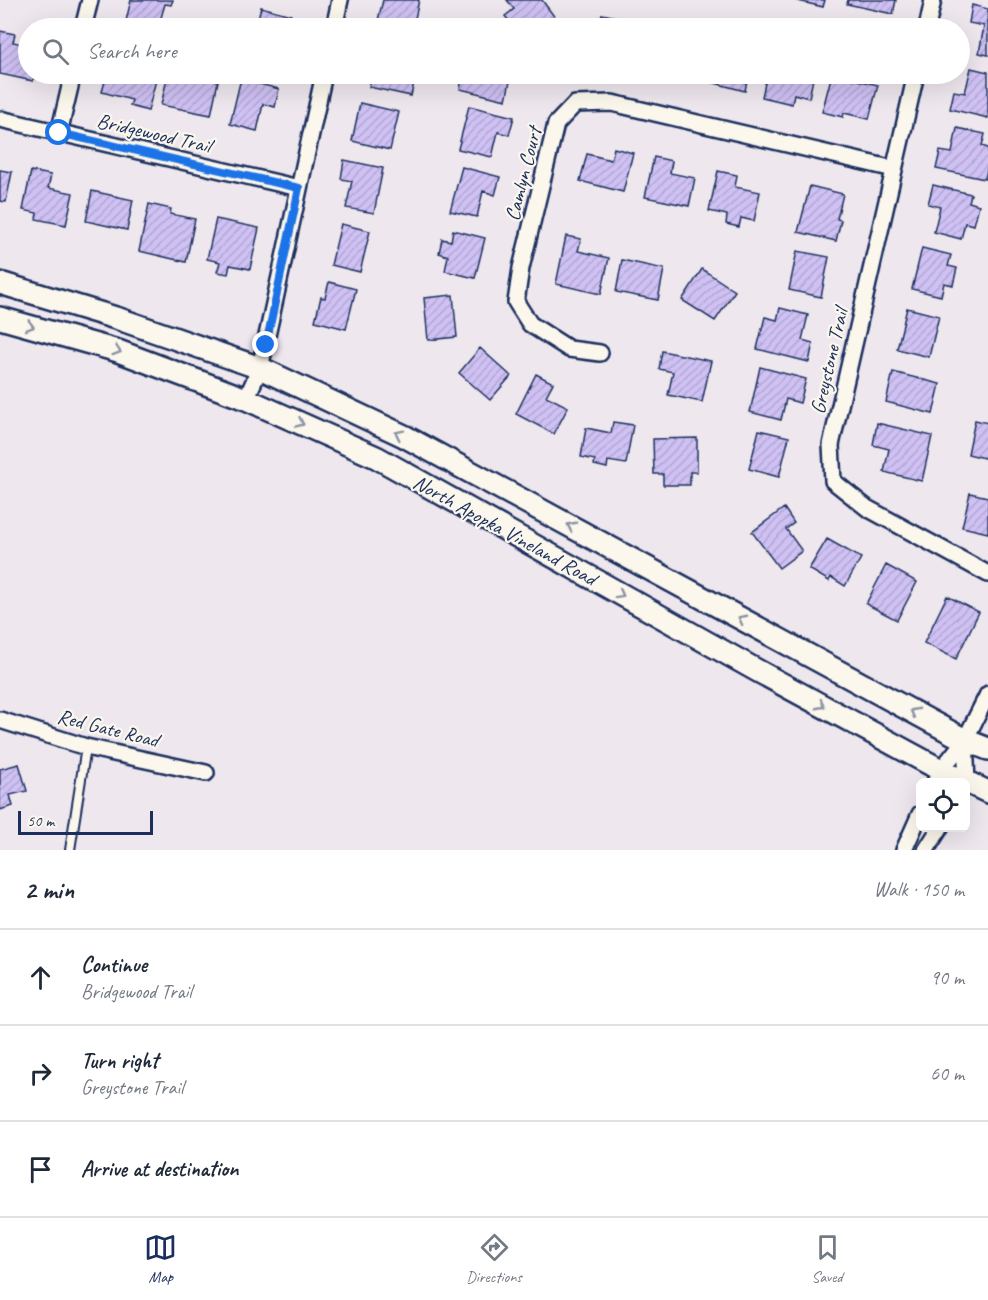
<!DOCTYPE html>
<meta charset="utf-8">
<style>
:root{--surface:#fff;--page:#f6f6f7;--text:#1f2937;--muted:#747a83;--line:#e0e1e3;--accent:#1b2f5e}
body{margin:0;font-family:Caveat,sans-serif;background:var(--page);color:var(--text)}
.controls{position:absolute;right:18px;bottom:18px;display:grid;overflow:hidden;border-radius:9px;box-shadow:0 6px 24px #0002}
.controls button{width:54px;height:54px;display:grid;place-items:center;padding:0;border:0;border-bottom:2px solid var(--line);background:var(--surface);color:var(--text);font:30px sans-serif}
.scale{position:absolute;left:18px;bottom:15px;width:135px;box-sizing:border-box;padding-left:6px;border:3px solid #1b2f5e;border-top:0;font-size:16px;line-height:21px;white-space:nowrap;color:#1b2f5e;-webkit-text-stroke:4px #fbf7ec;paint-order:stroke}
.stop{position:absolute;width:18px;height:18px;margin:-14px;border:4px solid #1a73e8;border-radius:50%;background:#fff}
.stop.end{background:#1a73e8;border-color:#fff;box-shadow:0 2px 6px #0008}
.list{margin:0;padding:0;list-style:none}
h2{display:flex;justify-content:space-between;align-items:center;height:78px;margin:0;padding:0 24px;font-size:26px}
h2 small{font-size:20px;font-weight:400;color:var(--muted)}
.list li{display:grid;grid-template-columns:39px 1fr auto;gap:18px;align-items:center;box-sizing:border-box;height:96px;padding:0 24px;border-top:2px solid var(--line)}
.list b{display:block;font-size:22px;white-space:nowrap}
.list p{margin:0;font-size:20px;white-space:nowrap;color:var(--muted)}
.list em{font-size:20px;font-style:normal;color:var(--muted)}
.icon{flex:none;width:33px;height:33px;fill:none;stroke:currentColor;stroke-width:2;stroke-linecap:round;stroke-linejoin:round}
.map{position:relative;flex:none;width:988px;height:850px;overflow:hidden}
.search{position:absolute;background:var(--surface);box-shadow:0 6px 24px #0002;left:18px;right:18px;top:18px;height:66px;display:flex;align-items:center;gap:15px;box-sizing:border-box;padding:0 21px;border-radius:33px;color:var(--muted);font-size:22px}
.sheet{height:366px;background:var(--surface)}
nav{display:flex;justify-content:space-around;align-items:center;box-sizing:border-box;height:84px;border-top:2px solid var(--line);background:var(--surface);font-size:16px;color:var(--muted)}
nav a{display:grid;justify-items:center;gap:3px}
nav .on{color:var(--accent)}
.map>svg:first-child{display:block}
.building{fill:url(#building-hatch);stroke:#1b2f5e;stroke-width:1.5}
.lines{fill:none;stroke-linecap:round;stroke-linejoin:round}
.lane-casing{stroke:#1b2f5e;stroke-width:12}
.street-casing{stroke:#1b2f5e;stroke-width:20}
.secondary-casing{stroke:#1b2f5e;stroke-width:26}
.lane{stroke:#fbf7ec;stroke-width:8}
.street{stroke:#fbf7ec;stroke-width:15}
.secondary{stroke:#fbf7ec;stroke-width:21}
.oneway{stroke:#8b93a5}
.route{stroke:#1a73e8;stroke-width:8}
.labels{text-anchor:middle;stroke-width:4.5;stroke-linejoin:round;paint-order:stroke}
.street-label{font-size:21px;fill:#1b2f5e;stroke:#fbf7ec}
</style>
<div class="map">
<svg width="988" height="850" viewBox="0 0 988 850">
<defs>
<pattern id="building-hatch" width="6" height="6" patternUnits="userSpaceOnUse" patternTransform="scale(1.5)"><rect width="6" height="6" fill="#cfc1f3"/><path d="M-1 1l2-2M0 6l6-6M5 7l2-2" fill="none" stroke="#b1a6d3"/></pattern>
</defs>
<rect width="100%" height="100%" fill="#eee7ee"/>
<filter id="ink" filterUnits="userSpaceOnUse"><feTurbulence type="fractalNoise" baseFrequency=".0167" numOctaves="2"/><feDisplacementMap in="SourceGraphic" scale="12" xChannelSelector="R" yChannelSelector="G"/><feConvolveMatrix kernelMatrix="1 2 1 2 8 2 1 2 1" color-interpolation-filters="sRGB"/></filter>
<g filter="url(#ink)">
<path class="building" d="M 131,0 L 173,0 L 171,5 L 165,4 L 158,28 L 141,28 L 125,25 Z
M 383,0 L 419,0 L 413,28 L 396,28 L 377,24 Z
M 507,0 L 542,0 L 559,23 L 552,28 L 515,28 L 505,16 L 514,9 Z
M 794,0 L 825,0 L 823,7 Z
M 848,0 L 896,0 L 893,14 L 847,4 Z
M 972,5 L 988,9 L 988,55 L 979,53 L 984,26 L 969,23 Z
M 261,7 L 291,15 L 288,28 L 245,28 L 246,25 L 256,27 Z
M 602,14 L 618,17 L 616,26 L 628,28 L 588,28 L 589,20 L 600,23 Z
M 656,22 L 687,28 L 655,28 Z
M 0,31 L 15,34 L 13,42 L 28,45 L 28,74 L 34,74 L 33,81 L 0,74 Z
M 971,68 L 988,72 L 988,118 L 950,109 L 954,91 L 965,93 Z
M 107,74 L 147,74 L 157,76 L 148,111 L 130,106 L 132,100 L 102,92 Z
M 168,74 L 197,74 L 197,77 L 218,81 L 211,115 L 161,105 Z
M 242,74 L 254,74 L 252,82 L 279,89 L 275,107 L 263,104 L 257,131 L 230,124 Z
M 372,74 L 416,74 L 411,96 L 369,87 Z
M 463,74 L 495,74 L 494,77 L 510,81 L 506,100 L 460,89 Z
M 646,74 L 681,74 L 679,81 Z
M 705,74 L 748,74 L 745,91 L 703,80 Z
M 767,74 L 814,74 L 809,98 L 794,94 L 792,104 L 762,97 Z
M 832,74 L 878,85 L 869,119 L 844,113 L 843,117 L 822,112 Z
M 360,103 L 399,112 L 390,150 L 352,141 Z
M 469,106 L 514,117 L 509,135 L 498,132 L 492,157 L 458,149 Z
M 957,128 L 985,134 L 982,146 L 988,148 L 988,165 L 985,179 L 936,169 L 940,151 L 952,153 Z
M 614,148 L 633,153 L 623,192 L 580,181 L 587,154 L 611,160 Z
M 654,157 L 672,161 L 670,173 L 695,178 L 689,206 L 645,197 Z
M 344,160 L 383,168 L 374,213 L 346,208 L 352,181 L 341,179 Z
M 462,167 L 500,177 L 495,195 L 483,191 L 477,217 L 450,211 Z
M 0,170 L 12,172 L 6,202 L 0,201 Z
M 31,171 L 51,175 L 48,188 L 73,193 L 66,225 L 36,219 L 37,213 L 23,210 Z
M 718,171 L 737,175 L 735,187 L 760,192 L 754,221 L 741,218 L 739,227 L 726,224 L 727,215 L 709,211 Z
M 933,185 L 971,194 L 969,202 L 979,205 L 974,225 L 965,223 L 961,239 L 934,232 L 940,207 L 928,204 Z
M 810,186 L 843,194 L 837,219 L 841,220 L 836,241 L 798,232 Z
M 92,191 L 133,200 L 127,230 L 86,221 Z
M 149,204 L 171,209 L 170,214 L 195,219 L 186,262 L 139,251 Z
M 216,219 L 259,228 L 250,269 L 230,265 L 228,274 L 217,272 L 220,262 L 207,259 Z
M 341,224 L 370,231 L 360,272 L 331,265 Z
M 453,230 L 485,238 L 475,278 L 445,271 L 448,256 L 439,253 L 442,239 L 451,241 Z
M 566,236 L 581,239 L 578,251 L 609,258 L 601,294 L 556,284 Z
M 922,248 L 951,255 L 948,266 L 957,268 L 953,285 L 944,283 L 941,296 L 912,289 Z
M 797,251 L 829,257 L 821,297 L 789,290 Z
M 622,260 L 664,269 L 658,300 L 616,292 Z
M 702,269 L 735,291 L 715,321 L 682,300 Z
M 329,282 L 356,289 L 346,329 L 315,321 L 321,297 L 325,298 Z
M 453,295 L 457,337 L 428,340 L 424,298 Z
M 780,308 L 808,315 L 802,340 L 813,343 L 809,362 L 757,349 L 765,317 L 777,320 Z
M 907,308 L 939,316 L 929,357 L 897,349 Z
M 480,348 L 511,376 L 490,400 L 459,373 Z
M 662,351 L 711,361 L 702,402 L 668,395 L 673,372 L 659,369 Z
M 760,367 L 806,379 L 800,403 L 786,399 L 781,420 L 750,412 Z
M 893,372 L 940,384 L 933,414 L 886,402 Z
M 536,374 L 553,383 L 546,396 L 568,407 L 554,434 L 516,414 Z
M 975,420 L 988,423 L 988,459 L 968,454 Z
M 613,422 L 633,425 L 626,464 L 608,461 L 607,468 L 594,465 L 595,460 L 581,457 L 586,428 L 611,433 Z
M 877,423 L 932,436 L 922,481 L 884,472 L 889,449 L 873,445 Z
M 759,430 L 789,437 L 779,477 L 749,469 Z
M 697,438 L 697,472 L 690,472 L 690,485 L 663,485 L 663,474 L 654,474 L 653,439 Z
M 970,493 L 988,497 L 988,533 L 962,527 Z
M 784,508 L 794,523 L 786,529 L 802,551 L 779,568 L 752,532 Z
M 827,539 L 861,558 L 845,586 L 831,577 L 829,581 L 809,569 Z
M 886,565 L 917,582 L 897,620 L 866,604 Z
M 947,596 L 979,612 L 956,659 L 924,643 Z
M 19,764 L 27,791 L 10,795 L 13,806 L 0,810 L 0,769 Z"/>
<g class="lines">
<g class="lane-casing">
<path id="lane" d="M 70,850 L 86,747"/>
</g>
<g class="street-casing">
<path id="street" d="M 83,28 L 90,0
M 334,28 L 340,0
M 927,28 L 933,0
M 916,74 L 831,445 L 833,481 L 867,508 L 988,574
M 0,119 L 299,188
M 59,133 L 73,74
M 600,353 L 569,349 L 530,324 L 516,302 L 521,268 L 556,124 L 575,104 L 612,103 L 894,169
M 246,399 L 260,368 L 324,74
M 0,720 L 86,747 L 206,773
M 965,740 L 967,782 L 966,785
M 935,782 L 941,770 L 965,740 L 988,694
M 904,850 L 920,814
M 926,850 L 940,828"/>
</g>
<g class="secondary-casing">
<path id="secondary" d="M 0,283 L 119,319 L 260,368 L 404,436 L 965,740 L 988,749
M 0,318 L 118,351 L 246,399 L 376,457 L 758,671 L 941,770 L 988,792"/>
</g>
<use href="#lane" class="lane"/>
<use href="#street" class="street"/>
<use href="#secondary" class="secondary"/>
</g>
<defs><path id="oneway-chevron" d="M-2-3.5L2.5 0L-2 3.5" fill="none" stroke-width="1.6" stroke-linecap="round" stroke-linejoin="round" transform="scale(1.5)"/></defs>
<g class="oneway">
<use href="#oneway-chevron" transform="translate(30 326) rotate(16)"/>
<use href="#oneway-chevron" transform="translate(117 351) rotate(18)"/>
<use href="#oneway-chevron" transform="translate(300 423) rotate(24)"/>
<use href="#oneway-chevron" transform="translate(399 434) rotate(-154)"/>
<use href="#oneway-chevron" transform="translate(571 526) rotate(-152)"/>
<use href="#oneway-chevron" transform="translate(620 594) rotate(29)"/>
<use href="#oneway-chevron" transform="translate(742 619) rotate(-152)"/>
<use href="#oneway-chevron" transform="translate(821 705) rotate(28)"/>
<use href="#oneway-chevron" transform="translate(914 712) rotate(-152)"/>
</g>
</g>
<g class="lines" filter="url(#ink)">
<path class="route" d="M 59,133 L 299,188 L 266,345"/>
</g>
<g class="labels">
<g class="street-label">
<text transform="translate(154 133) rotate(13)" y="7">Bridgewood Trail</text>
<text transform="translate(523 174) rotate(-76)" y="7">Camlyn Court</text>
<text transform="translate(829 361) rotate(-77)" y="7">Greystone Trail</text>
<text transform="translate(505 530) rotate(29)" y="7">North Apopka Vineland Road</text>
<text transform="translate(108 728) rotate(14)" y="7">Red Gate Road</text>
</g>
</g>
</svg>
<div class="controls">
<button><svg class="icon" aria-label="locate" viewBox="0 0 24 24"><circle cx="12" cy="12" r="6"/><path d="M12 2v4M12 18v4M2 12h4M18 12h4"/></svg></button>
</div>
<div class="scale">50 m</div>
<div class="stop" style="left:59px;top:133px"></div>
<div class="stop end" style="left:266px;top:345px"></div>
<div class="search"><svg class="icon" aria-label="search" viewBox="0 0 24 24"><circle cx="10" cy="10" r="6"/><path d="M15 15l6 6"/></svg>Search here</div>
</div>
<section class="sheet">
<h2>2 min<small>Walk · 150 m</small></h2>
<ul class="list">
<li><svg class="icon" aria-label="ahead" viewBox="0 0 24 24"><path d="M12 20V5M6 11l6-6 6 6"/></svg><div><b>Continue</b><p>Bridgewood Trail</p></div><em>90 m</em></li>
<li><svg class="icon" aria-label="right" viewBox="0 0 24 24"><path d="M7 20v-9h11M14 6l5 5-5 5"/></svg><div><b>Turn right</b><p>Greystone Trail</p></div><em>60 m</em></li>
<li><svg class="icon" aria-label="arrive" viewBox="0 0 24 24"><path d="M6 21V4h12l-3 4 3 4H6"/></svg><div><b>Arrive at destination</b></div></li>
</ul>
</section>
<nav>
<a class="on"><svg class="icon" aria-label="map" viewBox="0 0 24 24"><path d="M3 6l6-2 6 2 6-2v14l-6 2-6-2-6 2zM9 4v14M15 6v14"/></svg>Map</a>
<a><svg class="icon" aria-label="directions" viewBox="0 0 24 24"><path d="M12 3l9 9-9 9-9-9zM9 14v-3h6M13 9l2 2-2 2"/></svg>Directions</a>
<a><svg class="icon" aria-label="saved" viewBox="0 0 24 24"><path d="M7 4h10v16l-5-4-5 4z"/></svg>Saved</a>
</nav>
